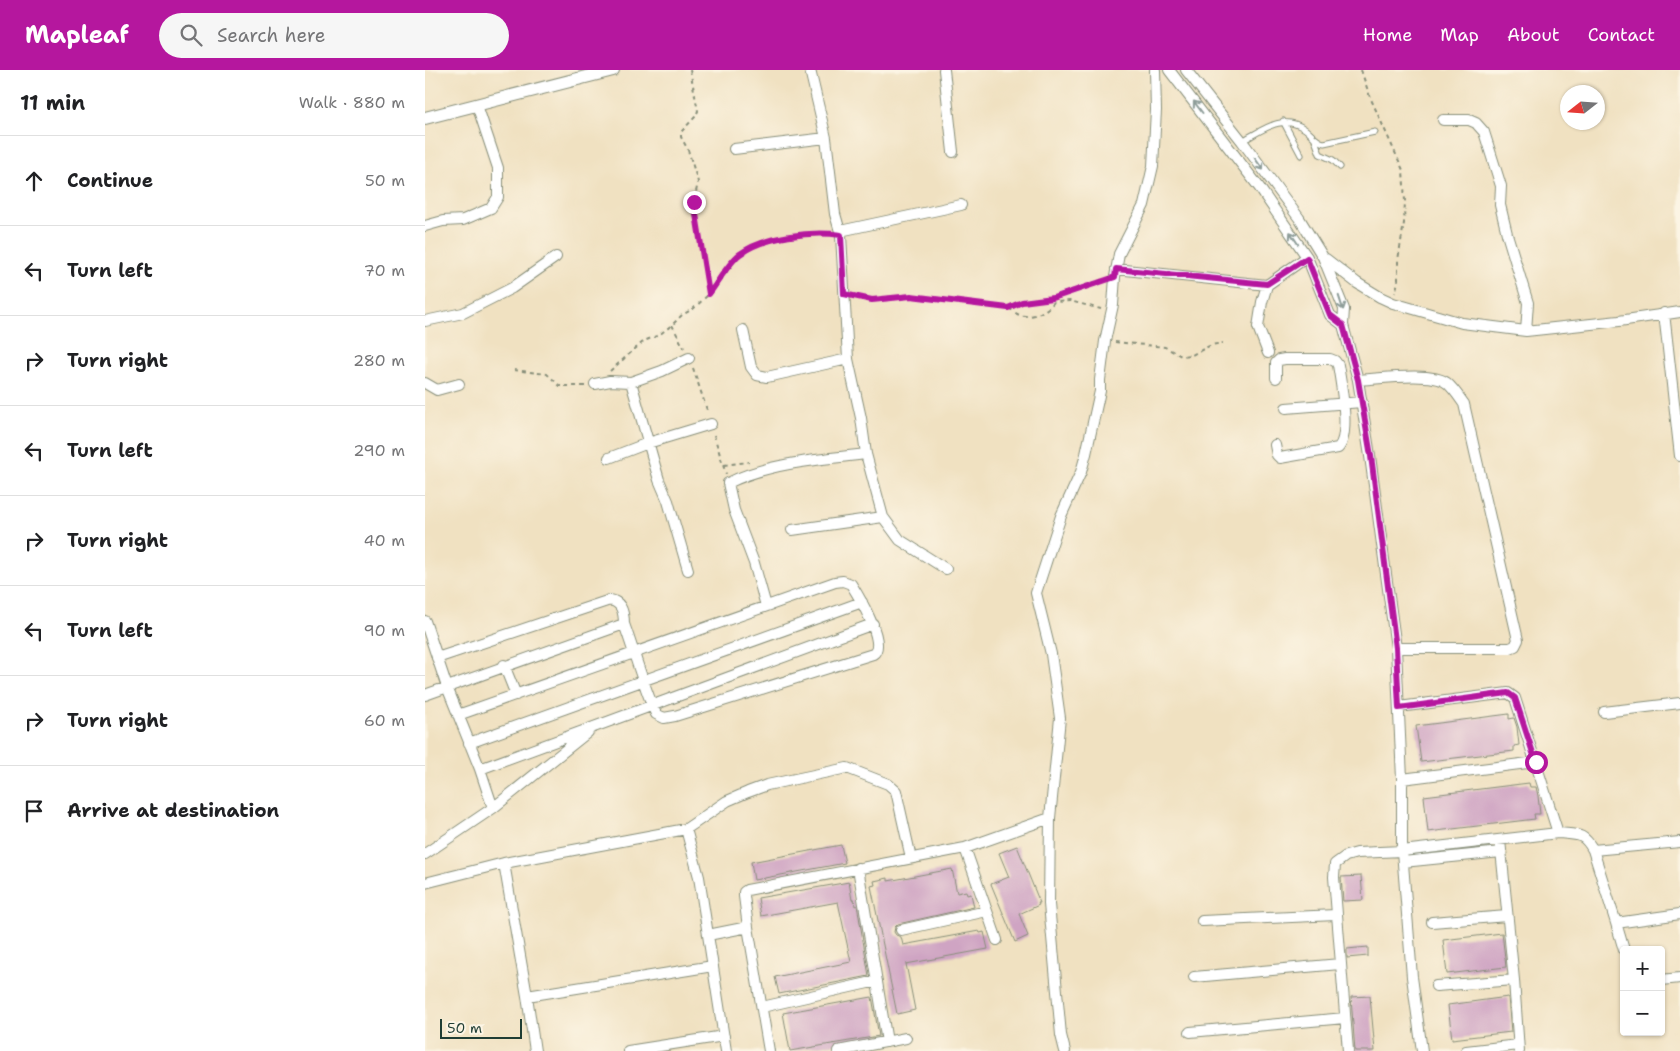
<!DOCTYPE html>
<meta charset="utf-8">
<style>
:root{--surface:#fff;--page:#f6f6f6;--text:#202124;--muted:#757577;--line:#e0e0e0;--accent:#b5179e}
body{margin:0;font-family:"Shantell Sans",sans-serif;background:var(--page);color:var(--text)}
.controls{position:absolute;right:15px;bottom:15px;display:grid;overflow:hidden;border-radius:5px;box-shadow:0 1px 4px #0004}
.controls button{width:45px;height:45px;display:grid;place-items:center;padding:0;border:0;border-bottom:1px solid var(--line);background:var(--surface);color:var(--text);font:25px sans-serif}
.compass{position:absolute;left:1135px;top:15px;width:45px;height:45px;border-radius:50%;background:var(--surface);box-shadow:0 1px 4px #0004;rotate:253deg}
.scale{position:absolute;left:15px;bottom:12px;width:82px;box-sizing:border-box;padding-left:5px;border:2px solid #1f3d34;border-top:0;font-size:14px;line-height:18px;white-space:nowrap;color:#1f3d34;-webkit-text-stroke:4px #fcf5e5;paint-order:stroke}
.stop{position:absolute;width:15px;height:15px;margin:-11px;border:4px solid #b5179e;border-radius:50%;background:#fff}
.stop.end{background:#b5179e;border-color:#fff;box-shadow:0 1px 5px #0008}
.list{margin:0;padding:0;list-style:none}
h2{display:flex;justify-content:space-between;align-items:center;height:65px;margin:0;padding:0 20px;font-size:21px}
h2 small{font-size:16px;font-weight:400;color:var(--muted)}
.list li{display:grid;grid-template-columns:32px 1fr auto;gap:15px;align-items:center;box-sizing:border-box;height:90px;padding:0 20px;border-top:1px solid var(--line)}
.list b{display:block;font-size:19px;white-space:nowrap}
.list em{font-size:16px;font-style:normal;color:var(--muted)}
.icon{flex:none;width:28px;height:28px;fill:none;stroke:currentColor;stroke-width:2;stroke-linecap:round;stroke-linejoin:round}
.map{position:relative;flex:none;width:1255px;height:981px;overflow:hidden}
header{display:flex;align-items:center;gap:30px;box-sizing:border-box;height:70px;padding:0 25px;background:var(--accent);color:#fff}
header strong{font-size:24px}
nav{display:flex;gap:28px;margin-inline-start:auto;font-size:18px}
.search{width:350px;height:45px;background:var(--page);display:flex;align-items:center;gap:12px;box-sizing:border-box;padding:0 18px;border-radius:28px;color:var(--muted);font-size:19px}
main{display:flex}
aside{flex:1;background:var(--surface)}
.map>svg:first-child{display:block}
.building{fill:#cfa4c3}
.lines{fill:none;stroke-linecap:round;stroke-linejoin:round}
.service-casing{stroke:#888f7a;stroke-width:7}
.minor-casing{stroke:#888f7a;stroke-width:12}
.tertiary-casing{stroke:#888f7a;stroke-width:14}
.path{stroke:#888f7a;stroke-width:2;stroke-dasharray:4 4;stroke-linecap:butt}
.service{stroke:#fff;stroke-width:5}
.minor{stroke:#fff;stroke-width:10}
.tertiary{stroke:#fff;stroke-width:12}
.oneway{stroke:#8f9e9a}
.route{stroke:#b5179e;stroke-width:6}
</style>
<header>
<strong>Mapleaf</strong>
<div class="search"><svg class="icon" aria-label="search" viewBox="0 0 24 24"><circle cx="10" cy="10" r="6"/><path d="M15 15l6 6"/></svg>Search here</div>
<nav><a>Home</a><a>Map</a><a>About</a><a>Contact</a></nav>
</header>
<main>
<aside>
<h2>11 min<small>Walk · 880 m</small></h2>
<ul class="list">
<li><svg class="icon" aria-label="ahead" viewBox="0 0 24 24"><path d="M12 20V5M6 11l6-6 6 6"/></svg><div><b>Continue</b></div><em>50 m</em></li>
<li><svg class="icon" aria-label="left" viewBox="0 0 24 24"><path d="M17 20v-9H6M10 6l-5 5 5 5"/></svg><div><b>Turn left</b></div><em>70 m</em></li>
<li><svg class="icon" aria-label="right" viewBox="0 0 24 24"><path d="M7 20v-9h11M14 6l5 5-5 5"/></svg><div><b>Turn right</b></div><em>280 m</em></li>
<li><svg class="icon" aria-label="left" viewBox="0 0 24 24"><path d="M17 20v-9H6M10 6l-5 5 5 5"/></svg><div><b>Turn left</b></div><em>290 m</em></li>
<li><svg class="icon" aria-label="right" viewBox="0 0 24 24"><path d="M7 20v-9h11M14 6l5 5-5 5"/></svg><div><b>Turn right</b></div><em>40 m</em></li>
<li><svg class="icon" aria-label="left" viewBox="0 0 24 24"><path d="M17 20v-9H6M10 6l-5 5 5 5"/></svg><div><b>Turn left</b></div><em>90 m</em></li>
<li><svg class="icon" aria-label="right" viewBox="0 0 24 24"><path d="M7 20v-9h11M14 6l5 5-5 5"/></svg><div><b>Turn right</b></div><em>60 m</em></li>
<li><svg class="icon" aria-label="arrive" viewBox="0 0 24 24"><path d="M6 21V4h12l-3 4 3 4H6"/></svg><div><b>Arrive at destination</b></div></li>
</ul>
</aside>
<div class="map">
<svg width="1255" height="981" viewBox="0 0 1255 981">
<rect width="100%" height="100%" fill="#fcf5e5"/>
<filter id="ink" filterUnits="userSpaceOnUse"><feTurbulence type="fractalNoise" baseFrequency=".02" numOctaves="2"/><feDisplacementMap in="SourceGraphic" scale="10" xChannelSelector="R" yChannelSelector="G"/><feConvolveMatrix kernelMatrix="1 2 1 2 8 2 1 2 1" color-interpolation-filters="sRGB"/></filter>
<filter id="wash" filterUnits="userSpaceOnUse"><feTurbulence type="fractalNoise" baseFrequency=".0096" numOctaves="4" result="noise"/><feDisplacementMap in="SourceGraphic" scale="20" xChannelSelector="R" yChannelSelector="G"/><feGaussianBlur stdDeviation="1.12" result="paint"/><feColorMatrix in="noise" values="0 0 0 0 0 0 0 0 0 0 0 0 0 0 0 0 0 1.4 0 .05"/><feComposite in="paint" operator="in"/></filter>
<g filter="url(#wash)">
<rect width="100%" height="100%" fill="#f0e1c1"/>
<g id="blocks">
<path class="building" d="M 1084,644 L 1084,649 L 1089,648 L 1092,657 L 1094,675 L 1089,676 L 1089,681 L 996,692 L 991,656 Z
M 1104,713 L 1105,717 L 1111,717 L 1113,726 L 1115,744 L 1109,744 L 1110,749 L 1003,762 L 999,726 Z
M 416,775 L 420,793 L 329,810 L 326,792 Z
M 592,776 L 615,833 L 613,833 L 614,835 L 594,844 L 603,866 L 590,872 L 566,814 L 584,807 L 574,783 Z
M 527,799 L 532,823 L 541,821 L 542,825 L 546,824 L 549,837 L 473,854 L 470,857 L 469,862 L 471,865 L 476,867 L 478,875 L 554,861 L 555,863 L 559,862 L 563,879 L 481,894 L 490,940 L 472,944 L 446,816 L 450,815 L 449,811 L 463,808 L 463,811 Z
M 936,806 L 938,830 L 918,831 L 916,807 Z
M 424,812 L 427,830 L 429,829 L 430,836 L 432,835 L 444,906 L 354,924 L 350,907 L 426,892 L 413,832 L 336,846 L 333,828 Z
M 1077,863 L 1081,897 L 1022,904 L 1018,870 Z
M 943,877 L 943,886 L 922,888 L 922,879 Z
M 945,926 L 950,981 L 930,981 L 926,927 Z
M 447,927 L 454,966 L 365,981 L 358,943 Z
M 1083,927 L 1086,962 L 1027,969 L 1023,935 Z"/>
</g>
</g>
<g filter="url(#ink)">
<use href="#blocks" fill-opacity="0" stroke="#888f7a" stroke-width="1"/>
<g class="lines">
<g class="service-casing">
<path id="service" d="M 858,51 L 876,85
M 890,70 L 895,84 L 908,90 L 915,97
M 817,71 C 838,60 857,43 880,59 C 887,64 890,71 899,73 L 950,62"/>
</g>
<g class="minor-casing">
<path id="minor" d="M 385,0 L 401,68 L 410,144 L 416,165 L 423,289 L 436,348 L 441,384 L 458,447 L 475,470 L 521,499
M 519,0 L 528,82
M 744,0 L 834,117 L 882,187 L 905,245 L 918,255
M 761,0 L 817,71 L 874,148 L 898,187 L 919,239 L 918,255 L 933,310 L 945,386 L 971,578 L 977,709 L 977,781 L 987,907 L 997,981
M 1018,50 L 1044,50 L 1051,53 L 1059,62 L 1076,116 L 1075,135 L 1082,164 L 1103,233 L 1101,261
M 309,79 L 401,68
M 0,156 L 18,151 L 38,150 L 66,138 L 73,127 L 73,98 L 52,35
M 415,161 L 536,135
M 901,189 L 932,213 L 955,227 L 968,233 L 1037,253 L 1101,261 L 1194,251 L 1255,242
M 691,199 L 842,215
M 1239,243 L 1255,386
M 0,251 L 38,243 L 87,218 L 131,187
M 318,260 L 326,297 L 332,305 L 342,307 L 423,289
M 843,283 L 833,257 L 837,232 L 842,215 L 882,187
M 933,310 C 953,309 1007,301 1022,313 C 1029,319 1034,327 1039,334 L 1093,570 L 1090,576 L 1085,578 L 971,578
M 206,312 L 234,410 L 243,431 L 263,500
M 0,313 L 12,320 L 34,314
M 170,314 L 185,311 L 206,312 L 237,301 L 264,288
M 861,338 L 937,332
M 850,375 L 852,385 L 855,388 L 913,378 C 926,366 916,313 913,295 L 910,291 L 905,289 L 860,289 L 854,290 L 851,293 L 851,308
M 184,388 L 223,373 L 286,354
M 367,460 L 458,447
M 341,536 L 329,493 L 309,440 L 303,413 C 343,393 398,389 441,384
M 0,551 L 22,617 L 55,699 L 68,738 L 0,784
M 12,588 L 185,530 C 197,532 199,543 199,554
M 79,595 L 91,625
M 0,625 L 199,554 C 210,584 218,615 231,644 L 239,648 L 250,646 L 448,584 C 463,575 433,525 426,514 L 418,511 L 410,512 L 33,645
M 974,637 L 1083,623 L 1090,628 L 1133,763
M 1179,642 L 1255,633
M 44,673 L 437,532
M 55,699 L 448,554
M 977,709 L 1111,692
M 68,738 L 163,662
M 261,759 L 274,807 L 301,981
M 1075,770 L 1089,910 L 1094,981
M 540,778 L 572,870
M 1168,780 L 1255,772
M 978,792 L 1076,782
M 79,793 L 102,926 L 110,981
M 433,798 L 462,972
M 0,813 L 79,793 L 261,759 L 302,731 L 323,722 L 342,715 L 422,698 L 463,714 L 471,721 L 486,788
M 777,851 L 911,845
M 1007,852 L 1082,846
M 1191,853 L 1199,880
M 323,857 L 344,981
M 476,860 L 562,841
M 283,865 L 323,857 L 319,826 L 319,822 L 322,820 L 540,778 L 625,748
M 769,907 L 915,894
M 1236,910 L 1255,908
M 1011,916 L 1089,910
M 102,926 L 288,896
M 337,937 L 452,911
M 765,962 L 920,948
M 203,981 L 299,966
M 413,981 L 481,968
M 640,981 L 636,965 L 624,834 L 625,748 L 635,648 L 626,584 L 611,523 L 636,446 L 656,402 L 661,384 L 675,321 L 675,310 L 680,271 L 688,235 L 690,207 L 694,184 L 719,135 L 728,96 L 731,40 L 730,0
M 923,981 L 909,807 L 910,794 L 921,786 L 932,783 L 977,781 L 1133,763 C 1152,765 1158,762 1168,780 L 1191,853 L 1255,844
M 1041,981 L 1093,975"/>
</g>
<g class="tertiary-casing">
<path id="tertiary" d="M 0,48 L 188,0"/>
</g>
<path class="path" d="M 265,0 L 273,41 L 270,47 L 256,62 L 256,67 L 263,80 L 273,112 L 269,132 L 284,223
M 936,0 L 945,27 L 978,100 L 980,131 L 979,153 L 973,190 L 973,212 L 970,223
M 431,227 L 447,229 L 487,226 L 583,238 L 597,232 L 628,228 L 680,209
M 584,238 C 588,241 591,244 595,245 C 608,249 622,241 629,232 L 645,231 L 676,239
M 247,255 L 259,278
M 690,272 L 740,277 L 756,286 L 767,285 L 786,275 L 798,273
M 268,298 L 283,343
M 89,300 L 122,304 L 135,316 L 160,316
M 185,301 L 219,271 L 234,265 L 247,255 L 257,245 L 268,239 L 284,224 L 314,185 L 333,173 L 370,166 L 404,163
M 289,365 L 298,395 L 324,392
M 298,395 L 301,404"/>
<use href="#service" class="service"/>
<use href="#minor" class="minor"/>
<use href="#tertiary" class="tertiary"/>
</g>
<defs><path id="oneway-shaft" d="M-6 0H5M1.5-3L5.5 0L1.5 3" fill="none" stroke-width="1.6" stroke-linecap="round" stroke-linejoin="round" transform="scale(1.25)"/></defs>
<g class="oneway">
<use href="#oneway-shaft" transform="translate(773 37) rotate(-127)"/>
<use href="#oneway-shaft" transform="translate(834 94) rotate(54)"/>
<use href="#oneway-shaft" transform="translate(869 168) rotate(-124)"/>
<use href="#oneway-shaft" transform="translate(916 233) rotate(72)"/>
</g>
</g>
<g class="lines" filter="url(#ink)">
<path class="route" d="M 269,132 L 284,224 C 293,212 304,192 315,184 C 339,166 387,161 416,165 L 419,224 L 447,230 L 486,226 L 583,238 L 597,232 L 628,228 L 690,207 L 691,199 L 842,214 L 882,188 L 905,245 L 918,255 L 933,310 L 946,386 L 971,578 L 974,638 L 1083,623 L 1090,628 L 1111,692"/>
</g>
</svg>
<div class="controls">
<button>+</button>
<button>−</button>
</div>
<svg class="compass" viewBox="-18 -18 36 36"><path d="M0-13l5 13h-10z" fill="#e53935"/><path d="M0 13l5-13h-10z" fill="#757577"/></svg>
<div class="scale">50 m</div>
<div class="stop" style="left:1111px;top:692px"></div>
<div class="stop end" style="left:269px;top:132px"></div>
</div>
</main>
